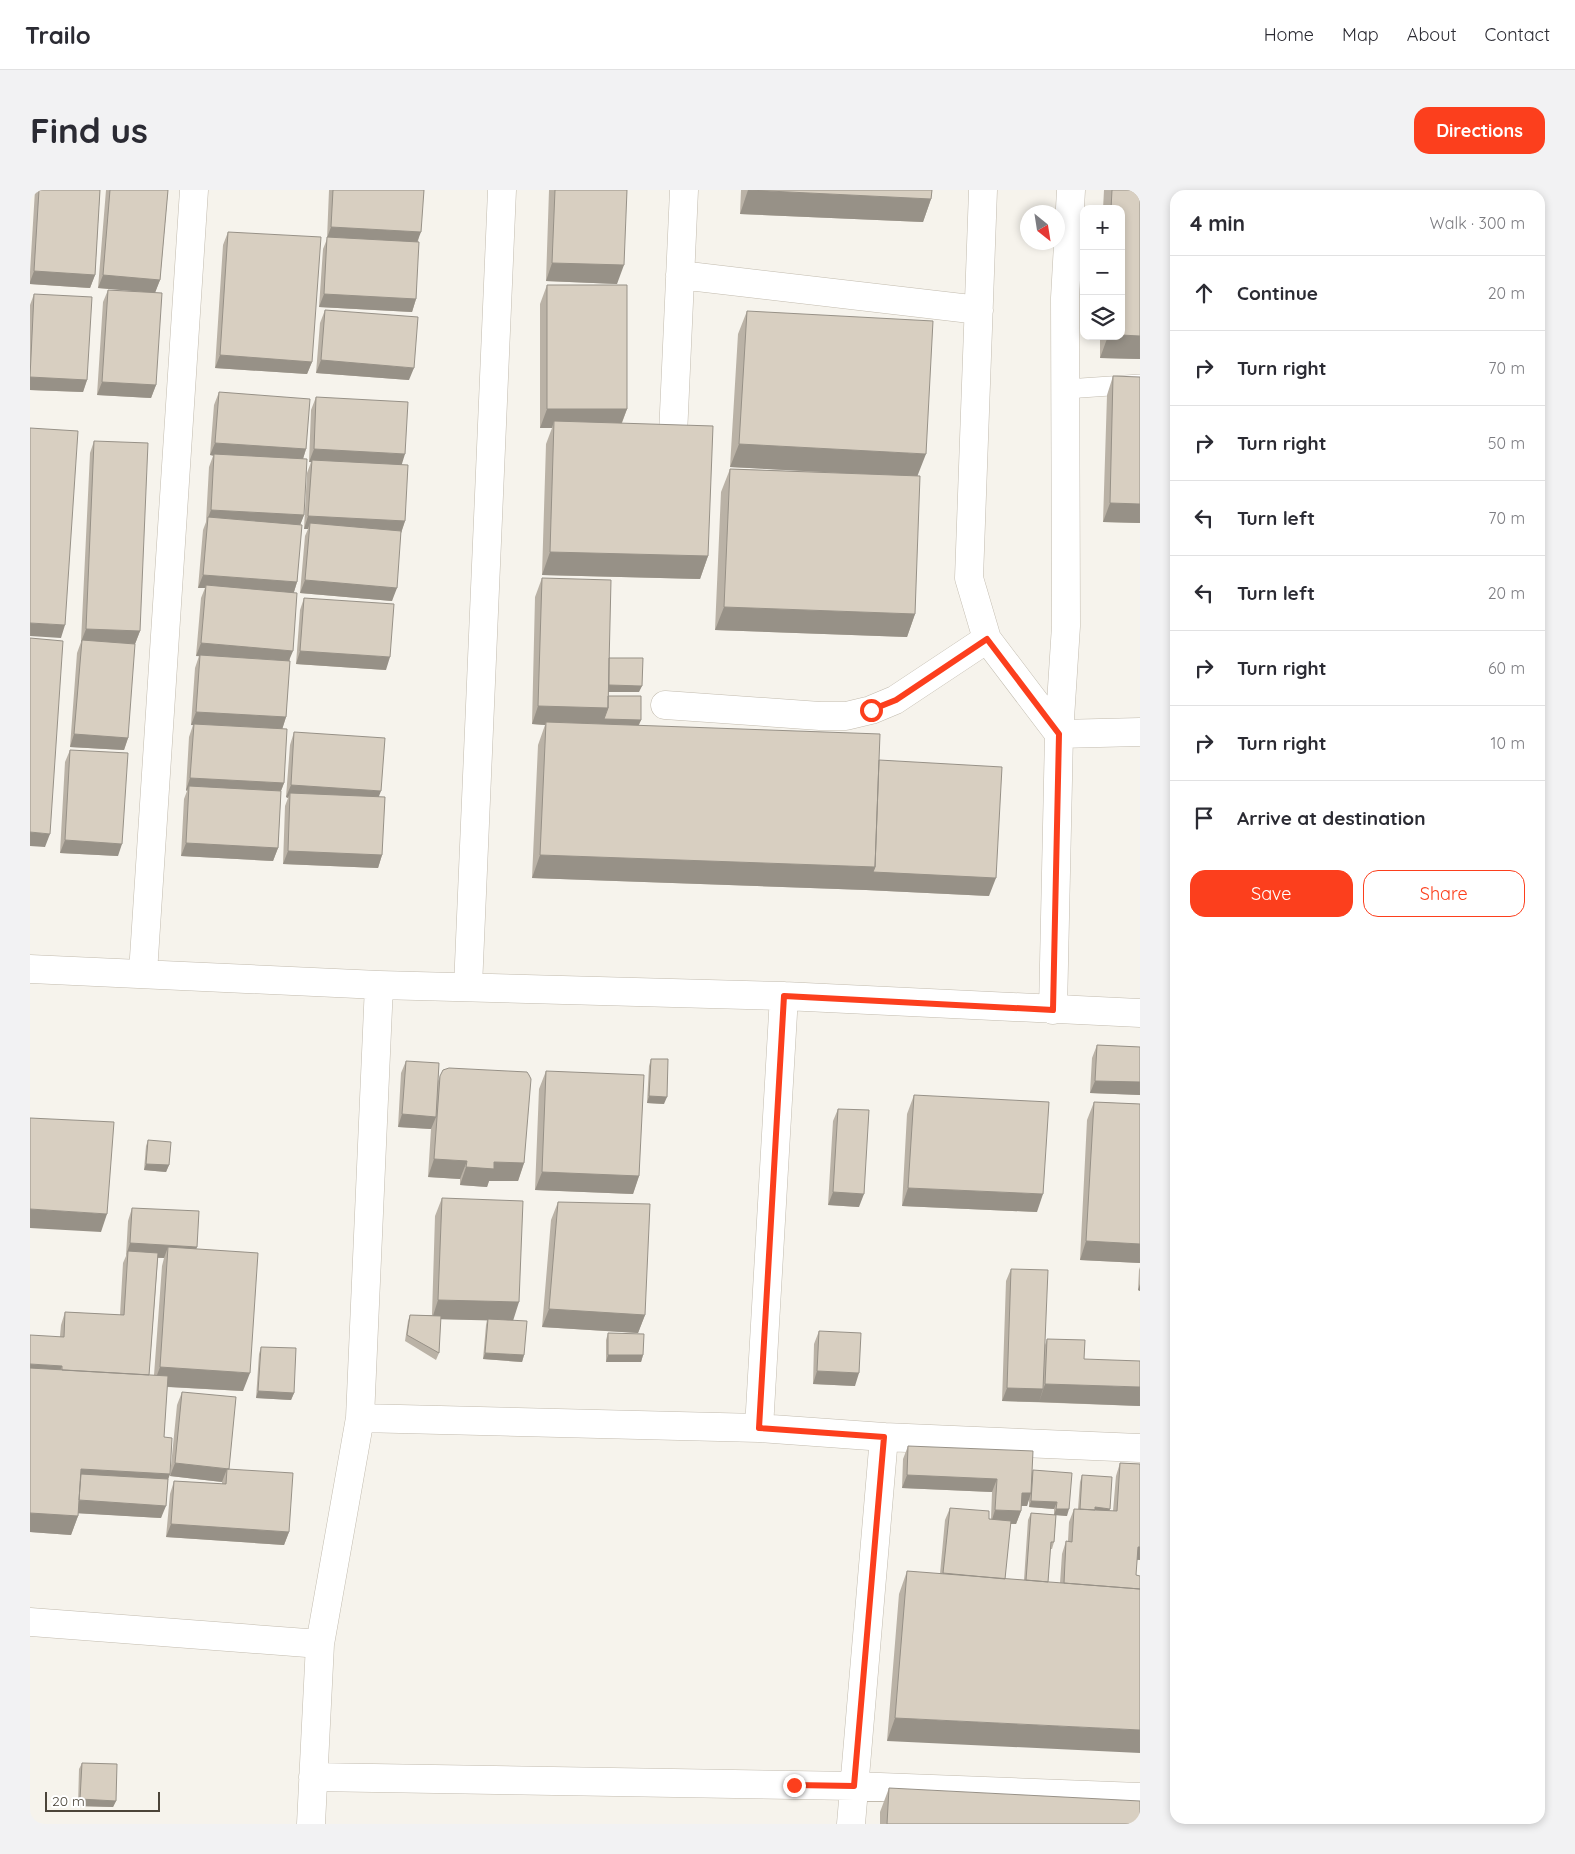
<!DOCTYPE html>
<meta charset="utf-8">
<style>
:root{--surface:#fff;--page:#f2f2f3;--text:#2b2b33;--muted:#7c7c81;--line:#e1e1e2;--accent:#fc3f1d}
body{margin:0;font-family:Quicksand,sans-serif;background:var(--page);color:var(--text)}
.controls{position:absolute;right:15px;top:15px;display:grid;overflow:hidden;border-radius:10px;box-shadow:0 2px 8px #0003}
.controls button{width:45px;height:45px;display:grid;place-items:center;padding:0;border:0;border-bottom:1px solid var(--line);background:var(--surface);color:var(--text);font:25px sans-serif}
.compass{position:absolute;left:990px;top:15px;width:45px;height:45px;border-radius:50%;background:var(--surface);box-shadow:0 2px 8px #0003;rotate:150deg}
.scale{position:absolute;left:15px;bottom:12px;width:115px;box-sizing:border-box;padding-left:5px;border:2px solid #4b4439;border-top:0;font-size:14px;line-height:18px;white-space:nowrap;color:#4b4439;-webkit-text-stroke:4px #fff;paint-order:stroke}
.stop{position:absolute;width:15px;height:15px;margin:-11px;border:4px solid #fc3f1d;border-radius:50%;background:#fff}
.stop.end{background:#fc3f1d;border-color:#fff;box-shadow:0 1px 5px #0008}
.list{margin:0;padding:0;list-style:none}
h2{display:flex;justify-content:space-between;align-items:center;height:65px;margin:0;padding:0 20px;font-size:21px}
h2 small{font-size:16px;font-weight:400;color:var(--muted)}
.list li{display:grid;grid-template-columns:32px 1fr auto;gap:15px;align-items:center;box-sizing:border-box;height:75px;padding:0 20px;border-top:1px solid var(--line)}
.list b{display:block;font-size:19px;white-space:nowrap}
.list em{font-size:16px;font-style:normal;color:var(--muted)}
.actions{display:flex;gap:10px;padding:15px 20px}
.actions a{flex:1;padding:11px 0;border:1px solid var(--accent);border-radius:15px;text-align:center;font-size:18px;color:var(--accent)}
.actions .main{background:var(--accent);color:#fff}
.icon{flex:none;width:28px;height:28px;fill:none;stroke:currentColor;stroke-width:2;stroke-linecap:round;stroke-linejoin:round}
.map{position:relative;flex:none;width:1110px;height:1634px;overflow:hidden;border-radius:15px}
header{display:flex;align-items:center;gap:30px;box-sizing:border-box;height:70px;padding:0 25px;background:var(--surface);border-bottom:1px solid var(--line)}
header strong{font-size:24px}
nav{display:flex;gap:28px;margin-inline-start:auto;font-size:18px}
.intro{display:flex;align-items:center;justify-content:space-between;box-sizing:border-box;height:120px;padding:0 30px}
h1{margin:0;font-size:35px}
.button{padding:12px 22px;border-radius:15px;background:var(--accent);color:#fff;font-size:18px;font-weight:700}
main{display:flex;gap:30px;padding:0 30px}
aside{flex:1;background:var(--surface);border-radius:15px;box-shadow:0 2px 8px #0003}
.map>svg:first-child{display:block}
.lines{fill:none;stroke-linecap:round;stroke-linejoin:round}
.lane-casing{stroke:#c2bbae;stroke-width:20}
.street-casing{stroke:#c2bbae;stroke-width:29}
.lane{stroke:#fff;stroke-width:19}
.street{stroke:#fff;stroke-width:28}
.wall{fill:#bab2a6;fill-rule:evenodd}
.shaded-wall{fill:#979187}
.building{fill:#d8cfc1;stroke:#979187}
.route{stroke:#fc3f1d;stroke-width:6}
</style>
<header>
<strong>Trailo</strong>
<nav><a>Home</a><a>Map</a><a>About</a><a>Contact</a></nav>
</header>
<div class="intro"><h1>Find us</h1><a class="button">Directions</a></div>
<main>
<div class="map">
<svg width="1110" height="1634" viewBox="0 0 1110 1634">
<rect width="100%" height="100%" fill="#f6f3ec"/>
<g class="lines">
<g class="lane-casing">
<path id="lane" d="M 1036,199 L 1110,194"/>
</g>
<g class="street-casing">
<path id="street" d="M 953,0 L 939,388 L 957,449 L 1029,544 L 1110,542
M 650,85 L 949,120
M 643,245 L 654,0
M 635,515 L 790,526 L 816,526 L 841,520 L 865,510 L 957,449
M 0,779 L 349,795 L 754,806 L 1110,823
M 113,783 L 164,0
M 438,797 L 472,0
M 1023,820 L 1029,544 L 1036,436 L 1035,108 L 1041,0
M 330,1228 L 729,1238 L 854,1247 L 1110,1258
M 729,1238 L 754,806
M 0,1432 L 290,1454
M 283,1587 L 824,1596 L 1110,1607
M 281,1634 L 290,1454 L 330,1228 L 349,795
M 821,1634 L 854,1247"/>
</g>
<use href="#lane" class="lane"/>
<use href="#street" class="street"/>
</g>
<path class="wall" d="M 5,0 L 70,0 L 65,85 L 60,98 L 0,94 L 0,82 Z
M 76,0 L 138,0 L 130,90 L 125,102 L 126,195 L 121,208 L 67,205 L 73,112 L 78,100 L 107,101 L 68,98 Z
M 299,0 L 394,0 L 388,52 L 386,109 L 382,122 L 289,117 L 293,59 L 297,49 Z
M 519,0 L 597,0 L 587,94 L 516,91 Z
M 711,0 L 902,0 L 901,9 L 893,32 L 710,24 Z
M 1074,0 L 1110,0 L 1110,169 L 1070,168 L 1070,146 L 1091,146 L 1091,19 L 1073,19 Z
M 198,42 L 282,172 L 277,184 L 185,178 L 193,55 Z
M 517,95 L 597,219 L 592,233 L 678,366 L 670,389 L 512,385 L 516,254 L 522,238 L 510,238 L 510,114 Z
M 4,104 L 57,190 L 53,202 L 0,200 L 0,115 Z
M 295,120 L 379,190 L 286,183 L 290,133 Z
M 717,121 L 888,286 L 885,424 L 877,447 L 685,440 L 691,302 L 700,279 L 794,282 L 700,277 L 708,144 Z
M 1083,186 L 1110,333 L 1073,332 L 1077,205 Z
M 189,202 L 276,259 L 273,269 L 274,325 L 270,335 L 267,392 L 264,402 L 256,527 L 252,539 L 254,593 L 251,601 L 248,658 L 243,671 L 151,666 L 154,609 L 157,601 L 156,600 L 159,547 L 163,535 L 161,535 L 165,478 L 169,466 L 166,466 L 171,408 L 175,398 L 168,398 L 173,340 L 176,332 L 179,277 L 183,266 L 180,265 L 184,215 Z
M 286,207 L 371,275 L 375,331 L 371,343 L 362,411 L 270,403 L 275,346 L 278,339 L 274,339 L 277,283 L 281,272 L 279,272 L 281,220 Z
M 64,251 L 110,441 L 105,454 L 92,453 L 98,548 L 94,560 L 40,557 L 47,463 L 51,452 L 60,263 Z
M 512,388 L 609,502 L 578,502 L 578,506 L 611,530 L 609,535 L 849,570 L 959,706 L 836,700 L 502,688 L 508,555 L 515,535 L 502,534 L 505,407 Z
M 274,408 L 356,480 L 266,474 L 270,420 Z
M 264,542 L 349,607 L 352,665 L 348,678 L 253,674 L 255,616 L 258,608 L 256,607 L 260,555 Z
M 40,560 L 88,666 L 30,663 L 35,572 Z
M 1067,855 L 1110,857 L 1110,905 L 1060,903 L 1062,868 Z
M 621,869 L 634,914 L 617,913 L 619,876 Z
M 376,871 L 408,891 L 410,886 L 494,973 L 488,991 L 459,991 L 457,997 L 430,995 L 430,989 L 398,987 L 401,939 L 368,937 L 371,883 Z
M 516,881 L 609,986 L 603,1004 L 505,1000 L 509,899 Z
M 884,905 L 1007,1022 L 872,1016 L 877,924 Z
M 1064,912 L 1110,914 L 1110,1073 L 1050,1070 L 1057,930 Z
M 808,919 L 829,1017 L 798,1015 L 803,931 Z
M 118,950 L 139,975 L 136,982 L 114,980 L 116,956 Z
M 412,1008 L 483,1130 L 494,1165 L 492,1172 L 453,1169 L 456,1135 L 457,1130 L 410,1129 L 409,1163 L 406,1170 L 375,1151 L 378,1131 L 380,1125 L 402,1125 L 405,1026 Z
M 528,1012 L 615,1125 L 608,1143 L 512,1137 L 521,1030 Z
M 102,1018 L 166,1059 L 213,1201 L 137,1197 L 134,1247 L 140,1284 L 138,1290 L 131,1328 L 48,1323 L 48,1326 L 41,1345 L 0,1342 L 30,1146 L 31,1135 L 35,1122 L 90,1125 L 93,1073 L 96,1066 L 98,1031 ZM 128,1068 L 134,1068 L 132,1076 L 124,1185 L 119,1185 Z
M 1110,1077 L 1110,1101 L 1108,1100 L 1109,1080 Z
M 981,1079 L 1015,1155 L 1017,1149 L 1110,1216 L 972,1211 L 976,1091 Z
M 789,1141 L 825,1196 L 783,1194 L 784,1154 Z
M 578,1143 L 613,1165 L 611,1172 L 576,1172 L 576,1150 Z
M 231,1157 L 264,1203 L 261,1210 L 226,1208 L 229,1164 Z
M 152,1202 L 199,1279 L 259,1342 L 254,1355 L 136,1347 L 140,1304 L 144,1291 L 192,1294 L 192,1292 L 140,1286 L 147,1215 Z
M 878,1256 L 1002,1283 L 1003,1280 L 1037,1326 L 1026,1325 L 1024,1352 L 1022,1359 L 1020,1359 L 1018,1392 L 1030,1393 L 1032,1364 L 1036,1351 L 1038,1351 L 1039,1332 L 1044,1319 L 1048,1319 L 1050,1292 L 1052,1285 L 1079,1321 L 1083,1321 L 1086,1286 L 1090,1273 L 1110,1274 L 1110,1370 L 1107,1370 L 857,1551 L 869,1404 L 877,1381 L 910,1384 L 915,1330 L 920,1318 L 961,1329 L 962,1302 L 872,1298 L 873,1269 ZM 999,1308 L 999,1317 L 1024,1319 L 1024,1325 L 1001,1323 L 998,1330 L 994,1390 L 975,1389 L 980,1334 L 986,1334 L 991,1321 L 991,1316 L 997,1316 Z
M 52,1573 L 86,1611 L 83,1617 L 48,1616 L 49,1579 Z
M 859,1598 L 1110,1634 L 850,1634 L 850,1622 Z"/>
<path class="shaded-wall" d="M 718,0 L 901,9 L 893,32 L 710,24 Z
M 301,37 L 391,42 L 386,55 L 297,48 Z
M 522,73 L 594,75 L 587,94 L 516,91 Z
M 4,81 L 65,85 L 60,98 L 0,94 L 0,92 Z
M 73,85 L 130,90 L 125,103 L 68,98 Z
M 294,104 L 386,109 L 382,122 L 289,117 Z
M 1091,145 L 1110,146 L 1110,169 L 1070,168 L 1078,146 L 1091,146 Z
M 190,165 L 282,172 L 277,184 L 185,178 Z
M 291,170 L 384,178 L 379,190 L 286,183 Z
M 0,187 L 57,190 L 53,202 L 0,200 Z
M 72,192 L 126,195 L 121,208 L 67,205 Z
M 517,219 L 597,219 L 590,237 L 524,231 L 522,238 L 510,238 Z
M 185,253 L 276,259 L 272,272 L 180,265 Z
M 709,254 L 896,264 L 887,287 L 700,277 Z
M 284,259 L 375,264 L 371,277 L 279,272 Z
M 1080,313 L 1110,314 L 1110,333 L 1073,332 Z
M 181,320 L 274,325 L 269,338 L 178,328 Z
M 278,326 L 375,331 L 371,343 L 280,333 L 278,339 L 274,339 Z
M 520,362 L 678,366 L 670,389 L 512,385 Z
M 173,385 L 267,392 L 263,405 L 176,395 L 175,398 L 168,398 Z
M 275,390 L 367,398 L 362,411 L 270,403 Z
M 694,417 L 885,424 L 877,447 L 685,440 Z
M 0,433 L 35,435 L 31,448 L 0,446 Z
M 56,439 L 110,441 L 105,454 L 51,452 Z
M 171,453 L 263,461 L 258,473 L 166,466 Z
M 270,461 L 360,467 L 356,480 L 266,474 Z
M 575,495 L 612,496 L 609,502 L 572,502 Z
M 508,516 L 578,518 L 611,530 L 608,536 L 516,532 L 515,535 L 502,534 Z
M 166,522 L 256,527 L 252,540 L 161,535 Z
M 44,544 L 98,548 L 94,560 L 40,557 Z
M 160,588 L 254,593 L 249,606 L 159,596 L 157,601 L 156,600 Z
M 261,595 L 351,601 L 346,614 L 260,603 L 258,608 L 256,607 Z
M 0,642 L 20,644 L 15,657 L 0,656 Z
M 35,650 L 92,654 L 88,666 L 30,663 Z
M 156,653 L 248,658 L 243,671 L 151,666 Z
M 258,661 L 352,665 L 348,678 L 253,674 Z
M 510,665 L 845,677 L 966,688 L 959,706 L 836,700 L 502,688 Z
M 1065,891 L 1110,892 L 1110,905 L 1060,903 Z
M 619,906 L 637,907 L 634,914 L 617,913 Z
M 372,924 L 406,927 L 401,939 L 368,937 Z
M 404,969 L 437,971 L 430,989 L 398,987 Z
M 464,972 L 494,973 L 488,991 L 459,991 L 457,997 L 430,995 L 436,977 Z
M 116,974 L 139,975 L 136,982 L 114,980 Z
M 512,982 L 609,986 L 603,1004 L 505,1000 Z
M 878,998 L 1013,1004 L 1007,1022 L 872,1016 Z
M 803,1002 L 834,1004 L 829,1017 L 798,1015 Z
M 0,1019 L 77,1024 L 71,1042 L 0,1038 Z
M 1056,1051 L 1110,1054 L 1110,1073 L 1050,1070 Z
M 100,1053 L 167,1057 L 162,1070 L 138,1057 L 134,1068 L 98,1066 L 98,1061 L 96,1066 Z
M 1110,1094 L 1110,1101 L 1108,1100 Z
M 408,1110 L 489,1112 L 483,1131 L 402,1129 Z
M 519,1119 L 615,1125 L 608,1143 L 512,1137 Z
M 455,1163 L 494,1165 L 492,1172 L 453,1169 Z
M 578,1165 L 613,1165 L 611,1172 L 576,1172 Z
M 0,1174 L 32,1176 L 27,1189 L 0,1187 Z
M 130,1177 L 220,1183 L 213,1201 L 123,1196 Z
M 787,1181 L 829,1183 L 825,1196 L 783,1194 Z
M 1015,1194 L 1110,1197 L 1110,1216 L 1009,1212 Z
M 977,1198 L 1013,1199 L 1009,1212 L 972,1211 Z
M 228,1201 L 264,1203 L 261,1210 L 226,1208 Z
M 145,1273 L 197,1279 L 192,1292 L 140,1286 Z
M 51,1279 L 140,1284 L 133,1302 L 48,1297 Z
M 877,1285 L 967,1289 L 962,1302 L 872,1298 Z
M 992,1303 L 1001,1303 L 997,1316 L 987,1316 Z
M 47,1310 L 136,1316 L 131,1328 L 43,1323 Z
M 1001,1311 L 1027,1312 L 1024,1319 L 999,1317 Z
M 1065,1317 L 1080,1319 L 1078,1325 L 1063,1324 Z
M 1026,1319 L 1039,1319 L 1037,1326 L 1024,1325 Z
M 965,1320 L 991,1321 L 986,1334 L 961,1333 Z
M 0,1323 L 48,1326 L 41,1345 L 0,1342 Z
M 141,1334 L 259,1342 L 254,1355 L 136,1347 Z
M 1108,1357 L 1110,1357 L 1110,1370 L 1103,1369 Z
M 865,1528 L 1110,1540 L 1110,1563 L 857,1551 Z
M 50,1609 L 86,1611 L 83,1617 L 48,1616 Z"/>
<path class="building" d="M 9,0 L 70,0 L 65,85 L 4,81 Z
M 80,0 L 138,0 L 130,90 L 73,85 Z
M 303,0 L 394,0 L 391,42 L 301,37 Z
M 525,0 L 597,0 L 594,75 L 522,73 Z
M 718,0 L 902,0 L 901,9 Z
M 1082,0 L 1110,0 L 1110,146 L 1091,145 L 1091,19 L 1081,19 Z
M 198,42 L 291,47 L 282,172 L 190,165 Z
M 297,47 L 389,52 L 386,109 L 294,104 Z
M 517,95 L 597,95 L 597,219 L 517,219 Z
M 78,100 L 132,103 L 126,195 L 72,192 Z
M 4,104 L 62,107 L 57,190 L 0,187 Z
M 295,120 L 388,127 L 384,178 L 291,170 Z
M 717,121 L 903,131 L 896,264 L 709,254 Z
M 1083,186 L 1110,187 L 1110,314 L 1080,313 Z
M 189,202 L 280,209 L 276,259 L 185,253 Z
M 286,207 L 378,212 L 375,264 L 284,259 Z
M 524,231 L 683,236 L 678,366 L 520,362 Z
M 0,238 L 48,241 L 35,435 L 0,433 Z
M 64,251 L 118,253 L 110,441 L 56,439 Z
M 184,264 L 277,269 L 274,325 L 181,320 Z
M 282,270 L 378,275 L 375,331 L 278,326 Z
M 700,279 L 890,286 L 885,424 L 694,417 Z
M 178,327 L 272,335 L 267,392 L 173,385 Z
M 280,333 L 371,341 L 367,398 L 275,390 Z
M 512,388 L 581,390 L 578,518 L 508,516 Z
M 176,395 L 267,403 L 263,461 L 171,453 Z
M 274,408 L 364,414 L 360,467 L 270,461 Z
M 0,448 L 33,451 L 20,644 L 0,642 Z
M 52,450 L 105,454 L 98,548 L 44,544 Z
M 170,465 L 260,471 L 256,527 L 166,522 Z
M 579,468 L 613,468 L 612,496 L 579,495 Z
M 578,506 L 611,506 L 611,530 L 574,529 L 578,518 Z
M 516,532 L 850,544 L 845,677 L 510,665 Z
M 164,534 L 257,539 L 254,593 L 160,588 Z
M 264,542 L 355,548 L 351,601 L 261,595 Z
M 40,560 L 98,563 L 92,654 L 35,650 Z
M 849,570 L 972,577 L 966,688 L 843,682 L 845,677 Z
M 159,596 L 251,601 L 248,658 L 156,653 Z
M 260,603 L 355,607 L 352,665 L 258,661 Z
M 1067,855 L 1110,857 L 1110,892 L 1065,891 Z
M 621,869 L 638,869 L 637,907 L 619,906 Z
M 376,871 L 409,873 L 406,927 L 372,924 Z
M 419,878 L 497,882 L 499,885 L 501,889 L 494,973 L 464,972 L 464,979 L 436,977 L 437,971 L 404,969 L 410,886 L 413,880 Z
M 516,881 L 614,885 L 609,986 L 512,982 Z
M 884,905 L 1019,912 L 1013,1004 L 878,998 Z
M 1064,912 L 1110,914 L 1110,1054 L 1056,1051 Z
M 808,919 L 839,920 L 834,1004 L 803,1002 Z
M 0,928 L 84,932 L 77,1024 L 0,1019 Z
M 118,950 L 141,952 L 139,975 L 116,974 Z
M 412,1008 L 493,1011 L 489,1112 L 408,1110 Z
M 528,1012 L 620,1014 L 615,1125 L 519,1119 Z
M 102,1018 L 169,1021 L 167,1057 L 100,1053 Z
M 138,1057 L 228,1063 L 220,1183 L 130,1177 Z
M 98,1061 L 128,1063 L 119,1185 L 32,1180 L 32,1176 L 0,1174 L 0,1145 L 34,1147 L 35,1122 L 94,1125 Z
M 981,1079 L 1018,1080 L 1013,1199 L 977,1198 Z
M 380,1125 L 411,1126 L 409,1163 L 377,1145 Z
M 458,1129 L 497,1131 L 494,1165 L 455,1163 Z
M 789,1141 L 831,1143 L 829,1183 L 787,1181 Z
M 578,1143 L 614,1144 L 613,1165 L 578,1165 Z
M 1017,1149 L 1055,1150 L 1054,1169 L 1110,1171 L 1110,1197 L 1015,1194 Z
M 231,1157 L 266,1158 L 264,1203 L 228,1201 Z
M 0,1178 L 138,1186 L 134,1247 L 142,1248 L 140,1284 L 51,1279 L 48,1326 L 0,1323 Z
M 152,1202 L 206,1207 L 199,1279 L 145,1273 Z
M 878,1256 L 1003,1261 L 1001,1303 L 992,1303 L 991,1321 L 965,1320 L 967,1289 L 877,1285 Z
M 1090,1273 L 1110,1274 L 1110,1357 L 1108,1357 L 1106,1385 L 1110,1386 L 1110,1399 L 1034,1393 L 1036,1351 L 1042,1352 L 1044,1319 L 1087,1321 Z
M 197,1279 L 263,1283 L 259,1342 L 141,1334 L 144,1291 L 196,1294 Z
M 1003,1280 L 1042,1283 L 1039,1319 L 1026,1319 L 1027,1312 L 1001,1311 Z
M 51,1284 L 138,1289 L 136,1316 L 49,1310 Z
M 1052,1285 L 1082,1287 L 1080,1319 L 1065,1317 L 1065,1320 L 1050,1319 Z
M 920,1318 L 959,1321 L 959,1329 L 981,1331 L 975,1389 L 913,1383 Z
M 1001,1323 L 1026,1325 L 1024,1352 L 1021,1352 L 1018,1392 L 996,1390 Z
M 877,1381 L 1110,1399 L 1110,1540 L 865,1528 Z
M 52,1573 L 87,1574 L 86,1611 L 50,1609 Z
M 859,1598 L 1110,1611 L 1110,1634 L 857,1634 Z"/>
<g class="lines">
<path class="route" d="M 764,1595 L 824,1596 L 854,1247 L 729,1238 L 754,806 L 1023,820 L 1029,544 L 957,449 L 866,510 L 841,520"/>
</g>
</svg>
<div class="controls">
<button>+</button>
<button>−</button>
<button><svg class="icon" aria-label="layers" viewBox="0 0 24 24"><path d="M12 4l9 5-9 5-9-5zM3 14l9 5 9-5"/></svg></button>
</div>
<svg class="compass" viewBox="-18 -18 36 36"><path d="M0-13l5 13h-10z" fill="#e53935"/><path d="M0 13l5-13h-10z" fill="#7c7c81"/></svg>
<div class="scale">20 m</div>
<div class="stop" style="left:841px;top:520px"></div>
<div class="stop end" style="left:764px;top:1595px"></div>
</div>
<aside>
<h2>4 min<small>Walk · 300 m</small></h2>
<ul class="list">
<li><svg class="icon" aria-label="ahead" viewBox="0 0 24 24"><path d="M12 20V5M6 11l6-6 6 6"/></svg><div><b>Continue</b></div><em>20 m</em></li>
<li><svg class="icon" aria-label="right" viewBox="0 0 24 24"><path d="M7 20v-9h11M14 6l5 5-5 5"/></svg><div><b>Turn right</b></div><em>70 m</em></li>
<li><svg class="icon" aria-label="right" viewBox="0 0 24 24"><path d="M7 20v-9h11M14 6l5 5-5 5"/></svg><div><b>Turn right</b></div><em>50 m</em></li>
<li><svg class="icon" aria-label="left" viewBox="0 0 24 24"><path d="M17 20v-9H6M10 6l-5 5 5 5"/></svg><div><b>Turn left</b></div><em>70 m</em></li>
<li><svg class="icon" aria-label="left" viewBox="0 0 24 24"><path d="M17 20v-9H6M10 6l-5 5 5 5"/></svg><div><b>Turn left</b></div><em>20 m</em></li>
<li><svg class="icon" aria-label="right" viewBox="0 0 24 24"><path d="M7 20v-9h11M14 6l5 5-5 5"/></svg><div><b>Turn right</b></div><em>60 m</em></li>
<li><svg class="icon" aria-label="right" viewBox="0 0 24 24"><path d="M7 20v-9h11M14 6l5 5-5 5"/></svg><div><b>Turn right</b></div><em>10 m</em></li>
<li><svg class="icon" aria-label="arrive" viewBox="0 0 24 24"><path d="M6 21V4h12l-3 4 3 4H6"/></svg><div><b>Arrive at destination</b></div></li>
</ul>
<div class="actions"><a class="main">Save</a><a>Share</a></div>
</aside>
</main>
